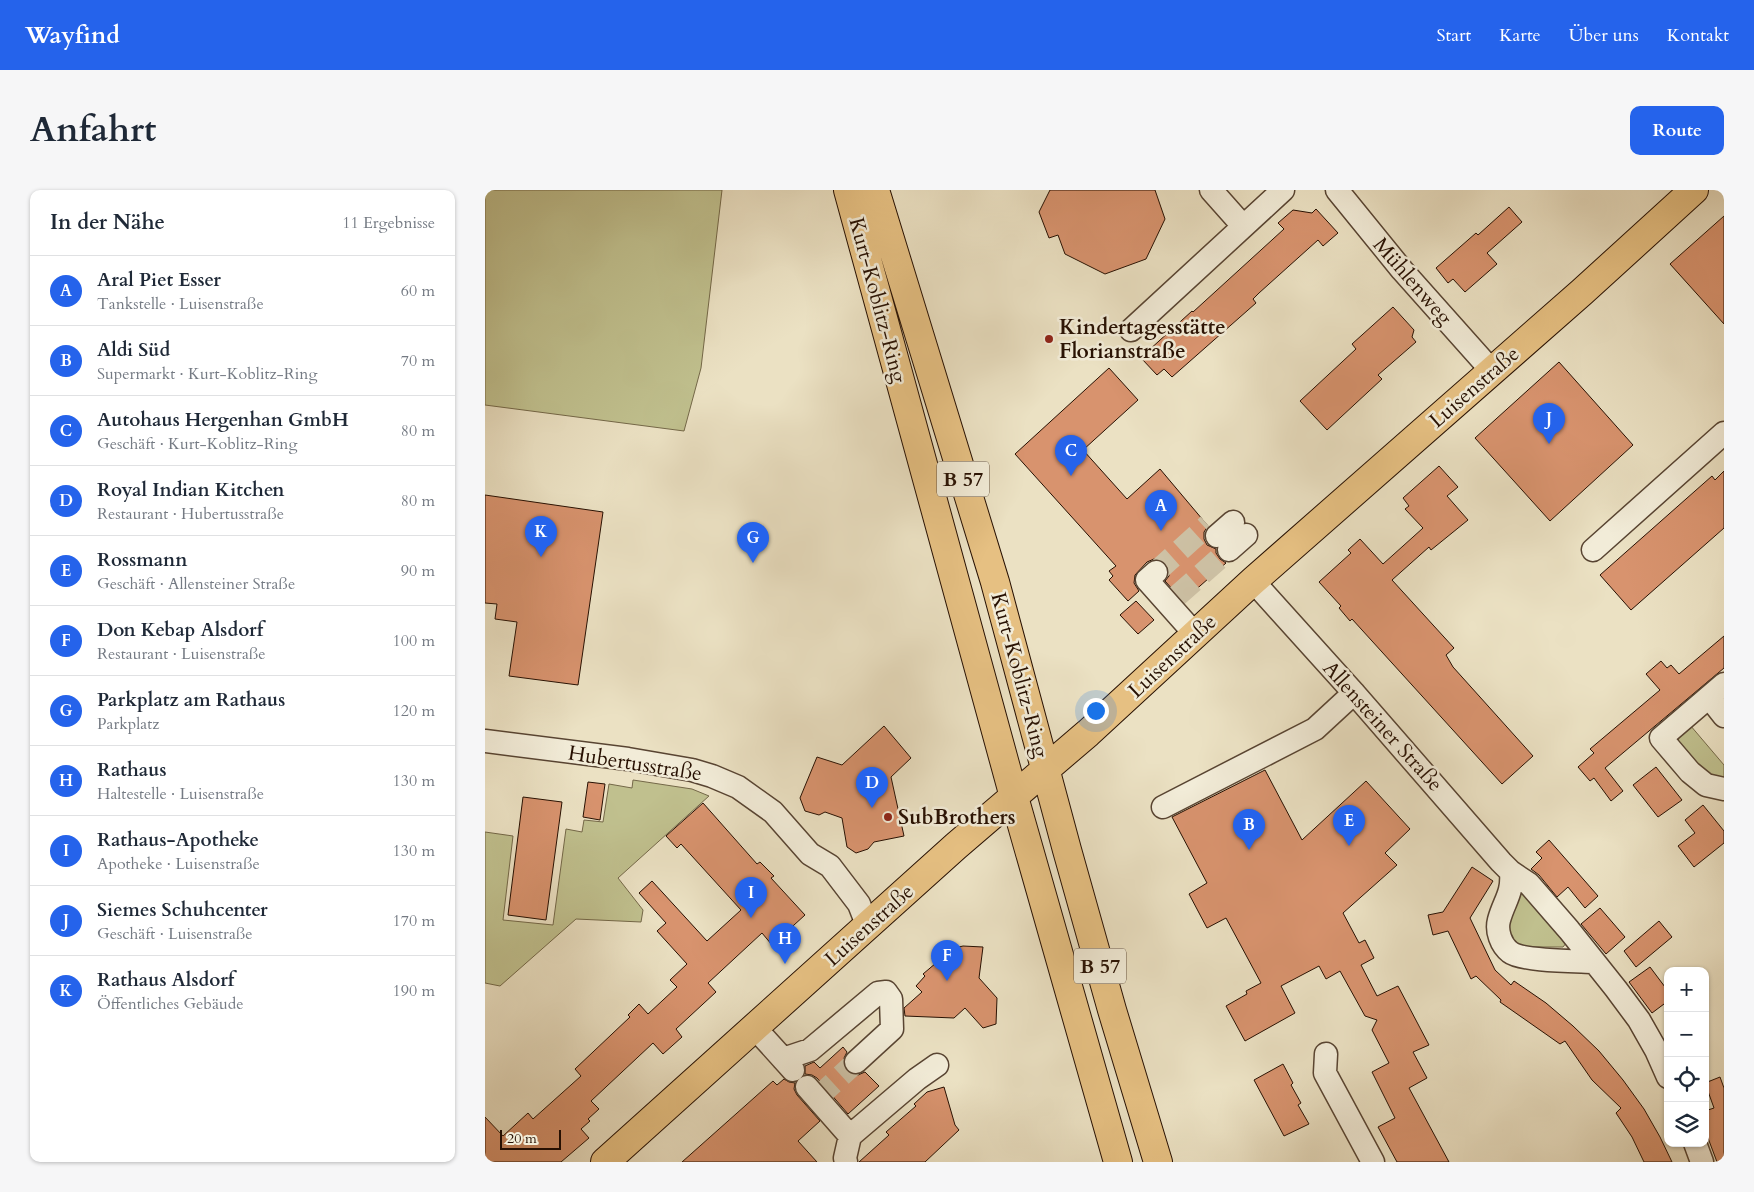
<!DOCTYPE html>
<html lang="de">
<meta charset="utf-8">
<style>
:root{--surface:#fff;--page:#f6f6f7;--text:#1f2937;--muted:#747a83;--line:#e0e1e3;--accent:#2563eb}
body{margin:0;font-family:Cardo,serif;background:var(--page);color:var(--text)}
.controls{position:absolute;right:15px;bottom:15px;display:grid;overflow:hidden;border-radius:10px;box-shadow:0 1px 4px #0004}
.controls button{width:45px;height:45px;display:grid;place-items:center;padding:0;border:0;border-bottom:1px solid var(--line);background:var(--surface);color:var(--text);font:25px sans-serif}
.scale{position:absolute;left:15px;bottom:12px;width:61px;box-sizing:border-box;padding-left:5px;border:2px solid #271002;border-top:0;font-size:14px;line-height:18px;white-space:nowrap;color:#271002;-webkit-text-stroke:4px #f2ecd8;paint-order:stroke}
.you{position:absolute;left:610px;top:520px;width:18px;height:18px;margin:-12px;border:4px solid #fff;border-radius:50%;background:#1a73e8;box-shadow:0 0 0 8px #1a73e833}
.badge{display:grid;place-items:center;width:32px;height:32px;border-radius:50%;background:var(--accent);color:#fff;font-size:16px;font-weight:700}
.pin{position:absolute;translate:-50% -41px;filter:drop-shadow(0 1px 2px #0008)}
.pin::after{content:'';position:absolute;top:26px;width:18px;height:15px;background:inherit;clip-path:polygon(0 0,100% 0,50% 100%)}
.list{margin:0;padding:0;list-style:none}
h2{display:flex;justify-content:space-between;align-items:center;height:65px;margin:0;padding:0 20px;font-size:21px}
h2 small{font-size:16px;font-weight:400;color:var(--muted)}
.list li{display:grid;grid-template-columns:32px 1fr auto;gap:15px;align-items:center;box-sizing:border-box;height:70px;padding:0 20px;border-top:1px solid var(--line)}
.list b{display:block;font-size:19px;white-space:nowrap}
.list p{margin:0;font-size:16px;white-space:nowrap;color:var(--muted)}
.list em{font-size:16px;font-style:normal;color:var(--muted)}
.icon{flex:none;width:28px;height:28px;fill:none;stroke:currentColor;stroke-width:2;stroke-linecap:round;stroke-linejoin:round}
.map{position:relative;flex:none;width:1239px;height:972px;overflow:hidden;border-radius:10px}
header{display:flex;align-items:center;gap:30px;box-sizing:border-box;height:70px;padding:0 25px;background:var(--accent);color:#fff}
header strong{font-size:24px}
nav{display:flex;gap:28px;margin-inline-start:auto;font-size:18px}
.intro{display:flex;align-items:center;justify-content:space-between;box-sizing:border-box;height:120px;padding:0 30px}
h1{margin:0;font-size:35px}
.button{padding:12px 22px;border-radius:10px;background:var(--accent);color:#fff;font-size:18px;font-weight:700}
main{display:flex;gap:30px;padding:0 30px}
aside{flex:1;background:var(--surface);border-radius:10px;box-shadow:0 1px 4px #0004}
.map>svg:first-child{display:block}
.green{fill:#c0c08e;stroke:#746848}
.building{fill:#d8936e;stroke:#271002}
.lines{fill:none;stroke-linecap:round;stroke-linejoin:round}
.minor-tunnel{stroke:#cec2a6;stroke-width:22;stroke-dasharray:22 11;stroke-linecap:butt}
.minor-casing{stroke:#584432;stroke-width:25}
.major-casing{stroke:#271002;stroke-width:30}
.minor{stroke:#f2ecd8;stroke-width:22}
.major{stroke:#e6c082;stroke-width:28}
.poi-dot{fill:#8f2418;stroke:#f2ecd8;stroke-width:2}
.labels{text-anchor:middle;stroke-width:5;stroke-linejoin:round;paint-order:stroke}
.shield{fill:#f2ecd8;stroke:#645242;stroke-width:1}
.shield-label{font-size:20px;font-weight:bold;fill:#271002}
.street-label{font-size:21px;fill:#271002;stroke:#f2ecd8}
.poi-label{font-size:21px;font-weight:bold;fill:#271002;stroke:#f2ecd8;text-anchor:start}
</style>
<header>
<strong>Wayfind</strong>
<nav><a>Start</a><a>Karte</a><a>Über uns</a><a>Kontakt</a></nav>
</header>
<div class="intro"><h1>Anfahrt</h1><a class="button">Route</a></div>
<main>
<aside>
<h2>In der Nähe<small>11 Ergebnisse</small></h2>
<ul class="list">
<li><span class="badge">A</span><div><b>Aral Piet Esser</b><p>Tankstelle · Luisenstraße</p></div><em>60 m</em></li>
<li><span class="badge">B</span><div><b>Aldi Süd</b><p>Supermarkt · Kurt-Koblitz-Ring</p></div><em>70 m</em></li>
<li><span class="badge">C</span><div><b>Autohaus Hergenhan GmbH</b><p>Geschäft · Kurt-Koblitz-Ring</p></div><em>80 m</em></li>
<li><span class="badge">D</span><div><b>Royal Indian Kitchen</b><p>Restaurant · Hubertusstraße</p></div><em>80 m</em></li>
<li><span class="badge">E</span><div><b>Rossmann</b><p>Geschäft · Allensteiner Straße</p></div><em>90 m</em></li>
<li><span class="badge">F</span><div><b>Don Kebap Alsdorf</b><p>Restaurant · Luisenstraße</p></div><em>100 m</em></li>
<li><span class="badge">G</span><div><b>Parkplatz am Rathaus</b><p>Parkplatz</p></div><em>120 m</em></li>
<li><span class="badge">H</span><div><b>Rathaus</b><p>Haltestelle · Luisenstraße</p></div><em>130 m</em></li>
<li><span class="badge">I</span><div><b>Rathaus-Apotheke</b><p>Apotheke · Luisenstraße</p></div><em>130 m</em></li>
<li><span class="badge">J</span><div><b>Siemes Schuhcenter</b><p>Geschäft · Luisenstraße</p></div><em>170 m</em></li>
<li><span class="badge">K</span><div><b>Rathaus Alsdorf</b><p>Öffentliches Gebäude</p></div><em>190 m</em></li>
</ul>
</aside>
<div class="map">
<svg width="1239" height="972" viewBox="0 0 1239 972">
<rect width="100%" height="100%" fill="#ebe1c3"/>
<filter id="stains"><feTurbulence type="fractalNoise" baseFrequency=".004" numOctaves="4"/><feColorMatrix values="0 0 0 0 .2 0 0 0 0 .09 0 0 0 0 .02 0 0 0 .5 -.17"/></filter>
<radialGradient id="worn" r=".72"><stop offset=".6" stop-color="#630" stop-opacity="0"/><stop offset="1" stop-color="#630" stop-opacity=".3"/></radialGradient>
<path class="green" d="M 0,0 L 237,0 L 216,178 L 199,241 L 0,215 Z
M 1205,535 L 1239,575 L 1239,592 L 1223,590 L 1193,553 L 1194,545 Z
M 148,590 L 207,599 L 224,606 L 133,688 L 158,720 L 156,732 L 91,729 L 15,796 L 0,793 L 0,642 L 28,646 L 18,730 L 68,735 L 81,639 L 97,642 L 99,630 L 118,632 L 124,594 L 147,598 Z
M 1038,701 L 1082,752 L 1078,757 L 1038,757 L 1027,750 L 1022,737 L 1033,705 Z"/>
<path class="building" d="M 565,0 L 670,0 L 680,29 L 661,69 L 620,84 L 580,64 L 573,45 L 564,48 L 554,22 Z
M 1024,17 L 1037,32 L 1002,63 L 1012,74 L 980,102 L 968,89 L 963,93 L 951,78 L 991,43 L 993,45 Z
M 831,19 L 853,43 L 838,56 L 833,50 L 774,103 L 768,109 L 771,113 L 687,187 L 679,179 L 672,185 L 657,169 L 664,162 L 663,161 L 707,121 L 708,122 L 799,39 L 793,33 L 808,20 L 827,23 Z
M 1239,26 L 1239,134 L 1185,74 Z
M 908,117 L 929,140 L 927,147 L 931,152 L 893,185 L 897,189 L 842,240 L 815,211 L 871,159 L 867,154 Z
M 1074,172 L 1148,255 L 1065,331 L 990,248 Z
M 624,178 L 653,210 L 598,260 L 642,309 L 675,279 L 723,336 L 719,342 L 719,349 L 722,355 L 731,359 L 731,363 L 735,369 L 741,373 L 698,411 L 680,391 L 684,386 L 684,380 L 681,374 L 676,370 L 669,369 L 662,372 L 650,385 L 649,393 L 654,401 L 643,411 L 624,390 L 628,386 L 624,381 L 631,376 L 530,264 Z
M 954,276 L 973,297 L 962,306 L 983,330 L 946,360 L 944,357 L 907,390 L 969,458 L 961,465 L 968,477 L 1048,566 L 1017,594 L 867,429 L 865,431 L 854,418 L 856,416 L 834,392 L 866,363 L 863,360 L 875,349 L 898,374 L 938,338 L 920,319 L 924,316 L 918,308 Z
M 1239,281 L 1239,338 L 1146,420 L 1115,385 L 1227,286 L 1230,290 Z
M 0,305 L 118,322 L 93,495 L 24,486 L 32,432 L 10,429 L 12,414 L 0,413 Z
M 651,411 L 669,430 L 653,444 L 635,425 Z
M 1239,446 L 1239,478 L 1120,578 L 1138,601 L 1126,611 L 1109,588 L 1105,591 L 1093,577 L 1109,563 L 1105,559 L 1175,500 L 1161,484 L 1176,471 L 1182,478 L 1186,475 L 1194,484 Z
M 399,536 L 426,568 L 406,587 L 419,646 L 389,652 L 383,659 L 371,663 L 362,657 L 357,628 L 340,622 L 334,625 L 320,621 L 315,608 L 332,567 L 357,575 Z
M 1171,577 L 1197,610 L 1173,627 L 1148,595 Z
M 780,580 L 817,650 L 881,591 L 925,639 L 900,663 L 912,675 L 858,723 L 874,753 L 880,750 L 889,768 L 876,775 L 892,806 L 913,796 L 944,855 L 928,862 L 942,888 L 924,898 L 964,972 L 912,972 L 893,937 L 910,928 L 887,882 L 904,873 L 887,840 L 892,830 L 880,826 L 855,781 L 841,789 L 834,776 L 796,796 L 810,823 L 760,851 L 741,816 L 762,804 L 761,801 L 776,793 L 741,728 L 722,738 L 704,704 L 722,693 L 687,627 Z
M 103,592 L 120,594 L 115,630 L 98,627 Z
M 38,607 L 77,612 L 61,730 L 23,725 Z
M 218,613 L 272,674 L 275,672 L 289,686 L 286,688 L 320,725 L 287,755 L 277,743 L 223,793 L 231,802 L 191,839 L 197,847 L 178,864 L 168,853 L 106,911 L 114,919 L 103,929 L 105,931 L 96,939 L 104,948 L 76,972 L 0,972 L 0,927 L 18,946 L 43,923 L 48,929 L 96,886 L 90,879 L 145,827 L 143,825 L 154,814 L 163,824 L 192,797 L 185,790 L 202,774 L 172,741 L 181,733 L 154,703 L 167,691 L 222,751 L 256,720 L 196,654 L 192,658 L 181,646 Z
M 1218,615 L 1239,641 L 1239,653 L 1209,677 L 1193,656 L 1210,643 L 1200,630 Z
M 1064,650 L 1113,706 L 1100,718 L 1083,697 L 1072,707 L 1054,685 L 1046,679 L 1057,668 L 1051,662 Z
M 987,677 L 1008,691 L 985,728 L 1010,780 L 1026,795 L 1029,791 L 1061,813 L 1088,836 L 1114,861 L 1138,890 L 1159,919 L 1175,947 L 1187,972 L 1159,972 L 1147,947 L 1131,923 L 1136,918 L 1107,890 L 1080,851 L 1075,854 L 1015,812 L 1016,810 L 991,786 L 986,789 L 963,741 L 948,745 L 943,725 L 958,722 Z
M 1115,718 L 1140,747 L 1121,764 L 1096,734 Z
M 1174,731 L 1187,747 L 1151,777 L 1139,761 Z
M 462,755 L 466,759 L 478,756 L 498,757 L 494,788 L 512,808 L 511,834 L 498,838 L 480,818 L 469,828 L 420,826 L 419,818 L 437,802 L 431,796 L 440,786 L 438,784 L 451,773 L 447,768 Z
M 1165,777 L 1183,801 L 1183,811 L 1167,823 L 1144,792 Z
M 358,857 L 362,862 L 359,868 L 358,874 L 362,881 L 367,884 L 373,885 L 380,882 L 394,896 L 363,924 L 332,888 L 327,885 L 320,884 L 320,876 L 329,872 L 335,878 Z
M 798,874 L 808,893 L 806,895 L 816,913 L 813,915 L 824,934 L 799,946 L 769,890 Z
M 1235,887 L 1239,898 L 1239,972 L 1232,972 L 1220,940 L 1220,921 L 1229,918 L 1220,893 Z
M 299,889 L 304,892 L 310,893 L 309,899 L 312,905 L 335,931 L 313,951 L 332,972 L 197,972 L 288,891 L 292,895 Z
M 459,897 L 470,935 L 474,940 L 440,972 L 374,972 L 404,945 L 401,942 L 431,916 L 429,914 L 442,902 Z"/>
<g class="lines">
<path class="minor-tunnel" d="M 671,382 L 723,335
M 692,406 L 744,360
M 332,908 L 371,872"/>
<g class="minor-casing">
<path id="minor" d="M 726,0 L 758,36
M 852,0 L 917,80 L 1007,181
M 646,140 L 798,0
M 732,346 L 748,332
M 744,360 L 761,345
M 1108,360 L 1239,243
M 671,382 L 662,390 L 710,444
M 768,391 L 869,503 L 1016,672 L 1026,682 L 1044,694 L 1084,740 L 1131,799 L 1154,830 L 1171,860 L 1183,887
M 1239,494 L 1176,548 L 1205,582 L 1221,595 L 1239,599
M 1224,507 L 1239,526
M 0,551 L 143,569 L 207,580 L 227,586 L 253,597 L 288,622 L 325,664 L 345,676 L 374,714 L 383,737
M 678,617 L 830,539 L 869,503
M 1026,682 C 1028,704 1019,711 1014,730 C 1011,741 1016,755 1025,762 C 1036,771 1092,771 1109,772
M 270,838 L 308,880
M 841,864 L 840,883 L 888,972
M 298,869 L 325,860 L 393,803 L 401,802 L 406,809 L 407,839 L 371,872
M 322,897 L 365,946
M 1210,953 L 1217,972
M 361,972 L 360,968 L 365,946 L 432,889 L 452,875"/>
</g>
<g class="major-casing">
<path id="major" d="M 363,0 L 529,607 L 633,972
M 390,0 L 510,392 L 582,660 L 627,820 L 673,972
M 120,972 L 471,656 L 603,543 L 768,391 L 1097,102 L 1209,0"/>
</g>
<use href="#minor" class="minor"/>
<use href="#major" class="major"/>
</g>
<g class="poi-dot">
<circle cx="564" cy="149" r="5"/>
<circle cx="403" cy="627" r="5"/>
</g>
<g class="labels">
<g class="shield">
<rect x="452" y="271.5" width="52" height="35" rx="4"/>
<rect x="589" y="758.5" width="52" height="35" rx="4"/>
</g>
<g class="shield-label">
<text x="478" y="296">B 57</text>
<text x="615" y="783">B 57</text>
</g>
<g class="street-label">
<text transform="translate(928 91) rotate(49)" y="7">Mühlenweg</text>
<text transform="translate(393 110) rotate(75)" y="7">Kurt-Koblitz-Ring</text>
<text transform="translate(989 197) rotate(-41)" y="7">Luisenstraße</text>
<text transform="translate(687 466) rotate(-43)" y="7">Luisenstraße</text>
<text transform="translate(535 485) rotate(75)" y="7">Kurt-Koblitz-Ring</text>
<text transform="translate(898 536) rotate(48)" y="7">Allensteiner Straße</text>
<text transform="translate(150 573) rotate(9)" y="7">Hubertusstraße</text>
<text transform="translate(384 735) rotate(-42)" y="7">Luisenstraße</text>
</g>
<g class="poi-label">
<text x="574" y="144">Kindertagesstätte<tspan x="574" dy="24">Florianstraße</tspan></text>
<text x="413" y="634">SubBrothers</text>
</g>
</g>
<rect width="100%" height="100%" filter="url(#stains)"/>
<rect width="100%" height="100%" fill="url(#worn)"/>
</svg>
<div class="controls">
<button>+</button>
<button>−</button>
<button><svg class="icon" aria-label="locate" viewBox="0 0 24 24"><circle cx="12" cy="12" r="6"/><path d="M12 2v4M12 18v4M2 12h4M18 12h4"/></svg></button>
<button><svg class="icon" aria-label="layers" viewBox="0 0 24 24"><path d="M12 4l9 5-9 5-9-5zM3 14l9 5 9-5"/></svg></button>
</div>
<div class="scale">20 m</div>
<div class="you"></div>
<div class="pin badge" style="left:676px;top:341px">A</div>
<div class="pin badge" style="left:764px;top:660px">B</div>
<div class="pin badge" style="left:586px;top:286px">C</div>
<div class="pin badge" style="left:387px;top:618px">D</div>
<div class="pin badge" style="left:864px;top:656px">E</div>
<div class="pin badge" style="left:462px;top:791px">F</div>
<div class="pin badge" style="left:268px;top:373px">G</div>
<div class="pin badge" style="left:300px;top:774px">H</div>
<div class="pin badge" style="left:266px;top:728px">I</div>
<div class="pin badge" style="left:1064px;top:254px">J</div>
<div class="pin badge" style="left:56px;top:367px">K</div>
</div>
</main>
